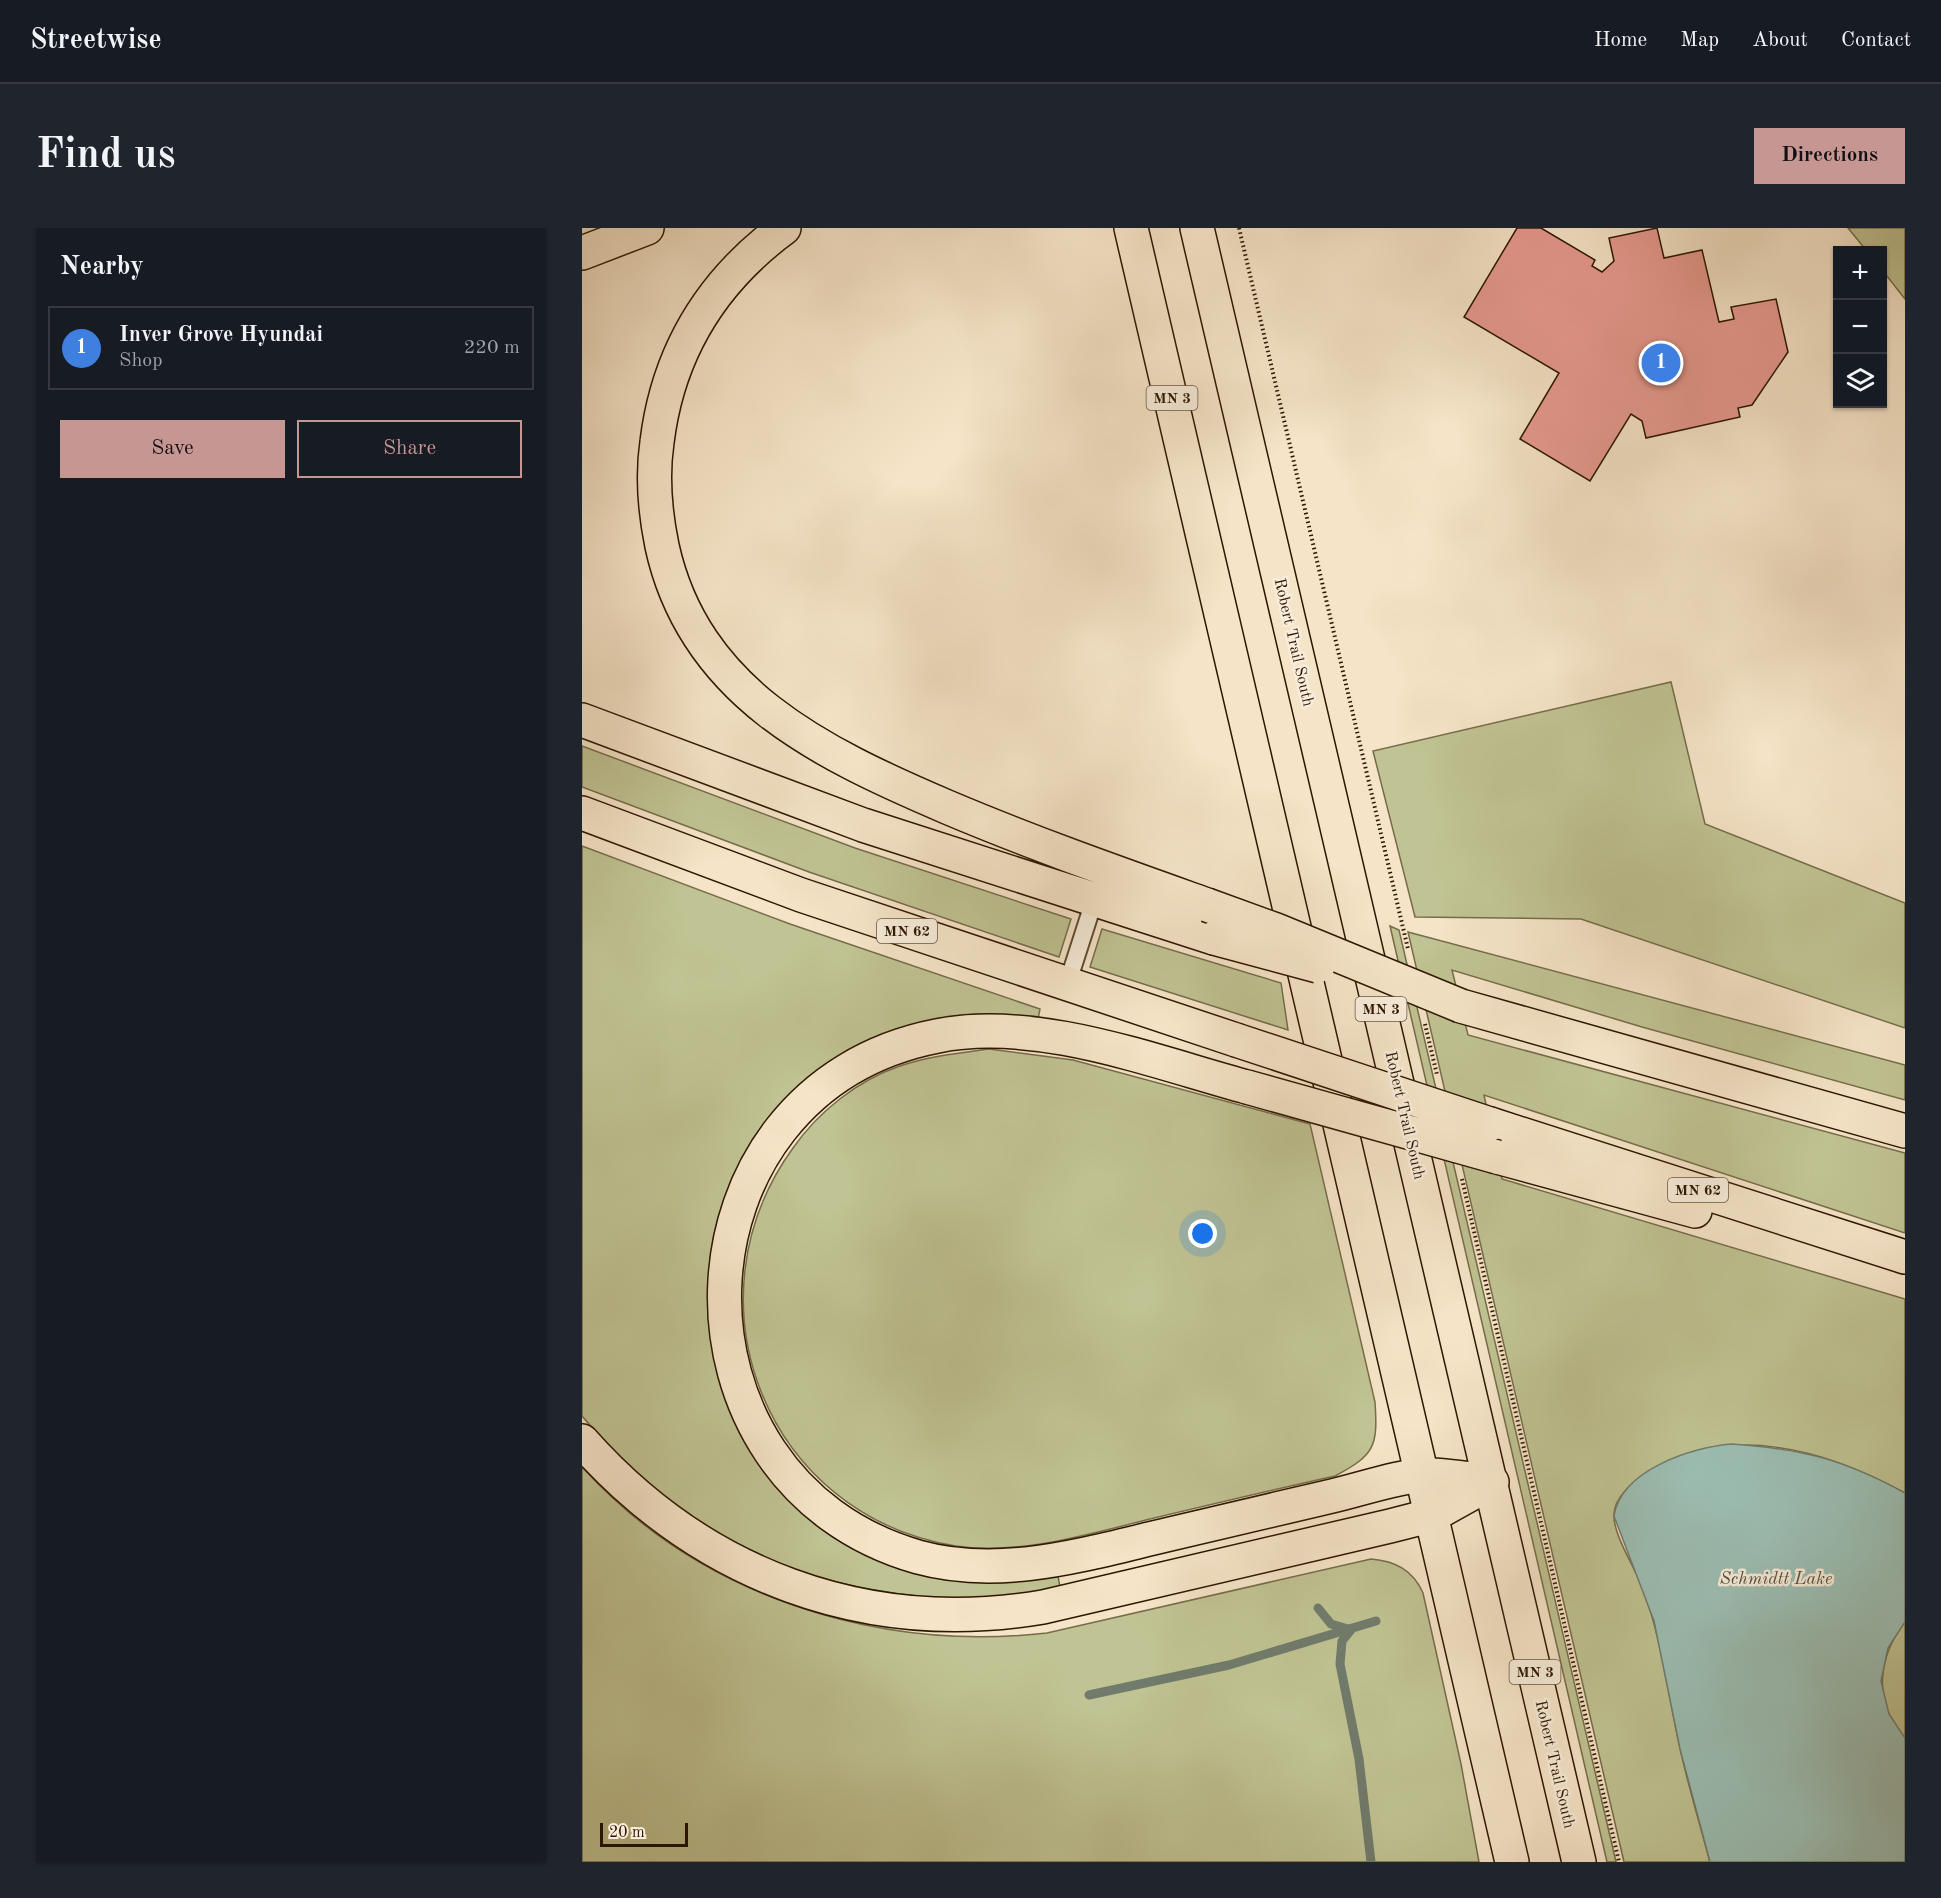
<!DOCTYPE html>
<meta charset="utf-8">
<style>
:root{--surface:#171b24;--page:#20242c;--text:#f1f3f6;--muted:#9ea1a6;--line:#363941;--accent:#c59692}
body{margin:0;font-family:"Old Standard TT",serif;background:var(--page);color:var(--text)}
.controls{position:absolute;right:18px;top:18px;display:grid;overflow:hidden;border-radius:0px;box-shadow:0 2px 4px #0004}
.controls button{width:54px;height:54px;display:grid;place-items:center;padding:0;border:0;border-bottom:2px solid var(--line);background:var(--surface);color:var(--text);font:30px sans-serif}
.scale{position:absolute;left:18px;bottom:15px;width:88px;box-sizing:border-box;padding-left:6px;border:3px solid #2d1600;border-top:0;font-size:16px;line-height:21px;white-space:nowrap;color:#2d1600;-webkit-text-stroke:4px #f8eddb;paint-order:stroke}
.you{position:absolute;left:621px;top:1006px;width:21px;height:21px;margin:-15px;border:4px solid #fff;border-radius:50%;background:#1a73e8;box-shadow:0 0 0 9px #1a73e833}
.badge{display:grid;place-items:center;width:39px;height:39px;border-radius:50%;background:var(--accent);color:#fff;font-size:20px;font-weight:700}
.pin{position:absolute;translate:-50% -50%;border:3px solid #fff;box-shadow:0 2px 6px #0006}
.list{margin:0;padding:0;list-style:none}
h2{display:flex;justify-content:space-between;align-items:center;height:78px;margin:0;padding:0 24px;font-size:26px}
h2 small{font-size:20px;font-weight:400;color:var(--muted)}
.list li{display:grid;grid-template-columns:39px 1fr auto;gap:18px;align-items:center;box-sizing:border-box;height:84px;margin:0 12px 12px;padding:0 12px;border:2px solid var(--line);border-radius:0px}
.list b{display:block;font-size:22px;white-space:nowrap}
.list p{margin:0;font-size:20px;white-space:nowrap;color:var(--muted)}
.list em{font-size:20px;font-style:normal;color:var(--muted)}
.actions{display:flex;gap:12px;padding:18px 24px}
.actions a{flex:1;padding:14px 0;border:2px solid var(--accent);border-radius:0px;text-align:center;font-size:21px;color:var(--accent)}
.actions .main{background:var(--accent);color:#111}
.icon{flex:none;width:33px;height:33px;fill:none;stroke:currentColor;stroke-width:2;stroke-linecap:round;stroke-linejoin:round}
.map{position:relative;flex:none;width:1323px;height:1634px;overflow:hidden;border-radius:0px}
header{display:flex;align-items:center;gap:36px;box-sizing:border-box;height:84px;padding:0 30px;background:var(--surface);border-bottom:2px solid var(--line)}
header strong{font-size:28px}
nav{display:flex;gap:33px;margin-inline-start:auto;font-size:21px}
.intro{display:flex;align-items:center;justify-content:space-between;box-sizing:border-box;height:144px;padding:0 36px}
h1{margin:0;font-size:42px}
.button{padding:15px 27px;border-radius:0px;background:var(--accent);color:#111;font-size:21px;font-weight:700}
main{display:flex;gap:36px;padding:0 36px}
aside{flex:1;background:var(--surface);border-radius:0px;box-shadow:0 2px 4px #0004}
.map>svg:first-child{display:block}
.green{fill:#c0c393;stroke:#766c4a;stroke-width:1.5}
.water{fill:#9cbfb4;stroke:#707b6c;stroke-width:1.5}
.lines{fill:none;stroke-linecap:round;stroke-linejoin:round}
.stream{stroke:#707b6c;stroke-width:9}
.building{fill:#e6998e;stroke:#2d1600;stroke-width:1.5}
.lane-casing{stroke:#5f4a32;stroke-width:20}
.primary-casing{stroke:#2d1600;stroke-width:36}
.highway-casing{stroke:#2d1600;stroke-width:36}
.path{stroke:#2d1600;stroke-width:4;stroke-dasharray:1.5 3;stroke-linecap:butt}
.lane{stroke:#f8eddb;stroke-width:16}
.primary{stroke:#f5e4c7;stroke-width:33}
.highway{stroke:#f5e4c7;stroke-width:33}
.highway-bridge-casing{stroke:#2d1600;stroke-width:36;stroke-linecap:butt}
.highway-bridge{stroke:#f5e4c7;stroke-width:33}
.labels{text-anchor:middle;stroke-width:5;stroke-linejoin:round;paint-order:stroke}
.shield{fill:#f8eddb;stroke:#6a5642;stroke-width:1.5}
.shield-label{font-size:15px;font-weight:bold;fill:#2d1600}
.street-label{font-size:16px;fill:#2d1600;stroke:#f8eddb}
.water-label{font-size:18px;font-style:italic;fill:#54513f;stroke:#f8eddb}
</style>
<header>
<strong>Streetwise</strong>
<nav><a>Home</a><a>Map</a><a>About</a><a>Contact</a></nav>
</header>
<div class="intro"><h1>Find us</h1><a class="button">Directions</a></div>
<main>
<aside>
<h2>Nearby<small></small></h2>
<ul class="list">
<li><span class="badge" style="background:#3f7fe0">1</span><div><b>Inver Grove Hyundai</b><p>Shop</p></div><em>220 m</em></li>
</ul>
<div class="actions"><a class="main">Save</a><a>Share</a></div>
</aside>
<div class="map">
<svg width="1323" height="1634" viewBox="0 0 1323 1634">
<rect width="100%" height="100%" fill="#f5e4c7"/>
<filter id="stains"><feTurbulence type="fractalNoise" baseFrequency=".00333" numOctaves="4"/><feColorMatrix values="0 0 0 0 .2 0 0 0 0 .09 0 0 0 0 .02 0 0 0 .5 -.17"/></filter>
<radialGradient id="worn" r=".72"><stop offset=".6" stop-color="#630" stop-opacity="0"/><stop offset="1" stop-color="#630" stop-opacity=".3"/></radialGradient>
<path class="green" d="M 1266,0 L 1323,0 L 1323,71 L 1301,43 L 1300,22 L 1284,22 Z
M 1089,454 L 1123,596 L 1323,675 L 1323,800 L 999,691 L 833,689 L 791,523 Z
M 0,518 L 273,620 L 489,691 L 477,729 L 227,644 L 0,559 Z
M 0,618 L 208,696 L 458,781 L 456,791 C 400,784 344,788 292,810 C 273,818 257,830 240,842 C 102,941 90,1136 200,1261 C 244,1311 303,1343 370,1352 C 405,1357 441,1353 476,1348 L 478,1359 C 451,1364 425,1370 397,1371 C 368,1373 340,1369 311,1365 C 179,1346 85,1289 0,1188 Z
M 808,698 L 817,702 L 1034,1634 L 1025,1634 Z
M 520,701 L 699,755 L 706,802 L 508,739 Z
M 826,704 L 1323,837 L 1323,872 L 1060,799 L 870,742 L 886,807 L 1323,925 L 1323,1005 L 902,867 L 920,951 L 1323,1071 L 1323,1265 C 1245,1222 1147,1193 1065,1245 C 1051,1254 1034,1267 1032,1285 C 1030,1306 1054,1341 1061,1361 C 1080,1412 1086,1467 1098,1520 C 1106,1558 1118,1596 1128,1634 L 1042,1634 Z
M 407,821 L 491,832 L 728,896 L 793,1174 C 796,1218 793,1227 753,1248 C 690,1262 627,1277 564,1292 C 503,1307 437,1327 374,1318 C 184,1288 100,1073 211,920 C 236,884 276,852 318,838 C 347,828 377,825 407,821 Z
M 0,1239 C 117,1368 294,1424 465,1405 L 789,1331 C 813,1333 831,1342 841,1365 L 879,1536 L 897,1634 L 0,1634 Z
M 1323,1394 L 1323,1510 C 1291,1475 1295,1430 1323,1394 Z"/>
<path class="water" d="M 1150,1216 C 1220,1221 1261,1231 1323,1265 L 1323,1394 L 1306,1420 L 1299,1453 L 1307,1486 L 1323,1510 L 1323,1634 L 1128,1634 L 1098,1521 L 1072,1393 L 1032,1288 C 1039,1242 1110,1219 1150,1216 Z"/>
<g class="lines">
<path class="stream" d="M 736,1380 L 749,1396 L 766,1401
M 769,1402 L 760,1413 L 758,1436 L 777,1531 L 789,1634
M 507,1467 L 647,1437 L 794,1393"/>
</g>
<path class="building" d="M 935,0 L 959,0 L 1013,32 L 1010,38 L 1020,44 L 1032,33 L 1027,10 L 1075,0 L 1082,30 L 1120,22 L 1137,94 L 1152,91 L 1149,79 L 1194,71 L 1206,124 L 1170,177 L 1156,180 L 1158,189 L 1064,210 L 1060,193 L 1049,186 L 1008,253 L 938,211 L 977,145 L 882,89 Z"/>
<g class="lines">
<g class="lane-casing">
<path id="lane" d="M 485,757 L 512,673"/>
</g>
<g class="primary-casing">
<path id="primary" d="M 549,0 L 930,1634
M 615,0 L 997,1634"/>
</g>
<g class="highway-casing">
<path id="highway" d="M 202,0 C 130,53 86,124 75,214 C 70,248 73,284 80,318 C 112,465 239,525 365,579 C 450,615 538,646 625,677
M 0,25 L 65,0
M 0,492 L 281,597 L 632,710
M 0,585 L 219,667 L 654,812
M 879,778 L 1323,903
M 665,859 C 569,833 454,788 355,808 C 80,862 70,1253 336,1329 C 419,1352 503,1326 584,1307 C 640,1294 695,1281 750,1268 C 777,1262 820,1247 845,1247 C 866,1247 889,1251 910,1254
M 908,896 L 1323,1029
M 915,929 L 1113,983
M 0,1213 C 119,1347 283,1409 461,1379 L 808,1298 L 851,1287 L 910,1254"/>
</g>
<path class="path" d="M 657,0 L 826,721
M 843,796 L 855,847
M 880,951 L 1037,1634"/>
<use href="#lane" class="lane"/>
<use href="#primary" class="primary"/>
<use href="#highway" class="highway"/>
<g class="highway-bridge-casing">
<path id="highway-bridge" d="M 625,677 L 694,702 L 879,778
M 632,710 L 736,738
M 654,812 L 908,896
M 665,859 L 915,929"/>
</g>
<use href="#highway-bridge" class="highway-bridge"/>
</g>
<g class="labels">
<g class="shield">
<rect x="564.5" y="158" width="51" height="24" rx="4.5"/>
<rect x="295" y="691" width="60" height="24" rx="4.5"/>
<rect x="773.5" y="769" width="51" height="24" rx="4.5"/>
<rect x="1086" y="950" width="60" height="24" rx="4.5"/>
<rect x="927.5" y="1432" width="51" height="24" rx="4.5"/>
</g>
<g class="shield-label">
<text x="590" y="175">MN 3</text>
<text x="325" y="708">MN 62</text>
<text x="799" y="786">MN 3</text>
<text x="1116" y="967">MN 62</text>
<text x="953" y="1449">MN 3</text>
</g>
<g class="street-label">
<text transform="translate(713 414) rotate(77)" y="6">Robert Trail South</text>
<text transform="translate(824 887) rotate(77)" y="6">Robert Trail South</text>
<text transform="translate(974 1536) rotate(77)" y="6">Robert Trail South</text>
</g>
<g class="water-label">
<text x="1194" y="1356">Schmidtt Lake</text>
</g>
</g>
<rect width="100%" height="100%" filter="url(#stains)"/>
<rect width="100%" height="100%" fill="url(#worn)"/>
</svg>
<div class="controls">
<button>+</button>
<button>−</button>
<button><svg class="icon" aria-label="layers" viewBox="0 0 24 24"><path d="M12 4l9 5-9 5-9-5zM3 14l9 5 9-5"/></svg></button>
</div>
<div class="scale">20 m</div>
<div class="you"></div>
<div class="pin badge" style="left:1079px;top:135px;background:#3f7fe0">1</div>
</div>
</main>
